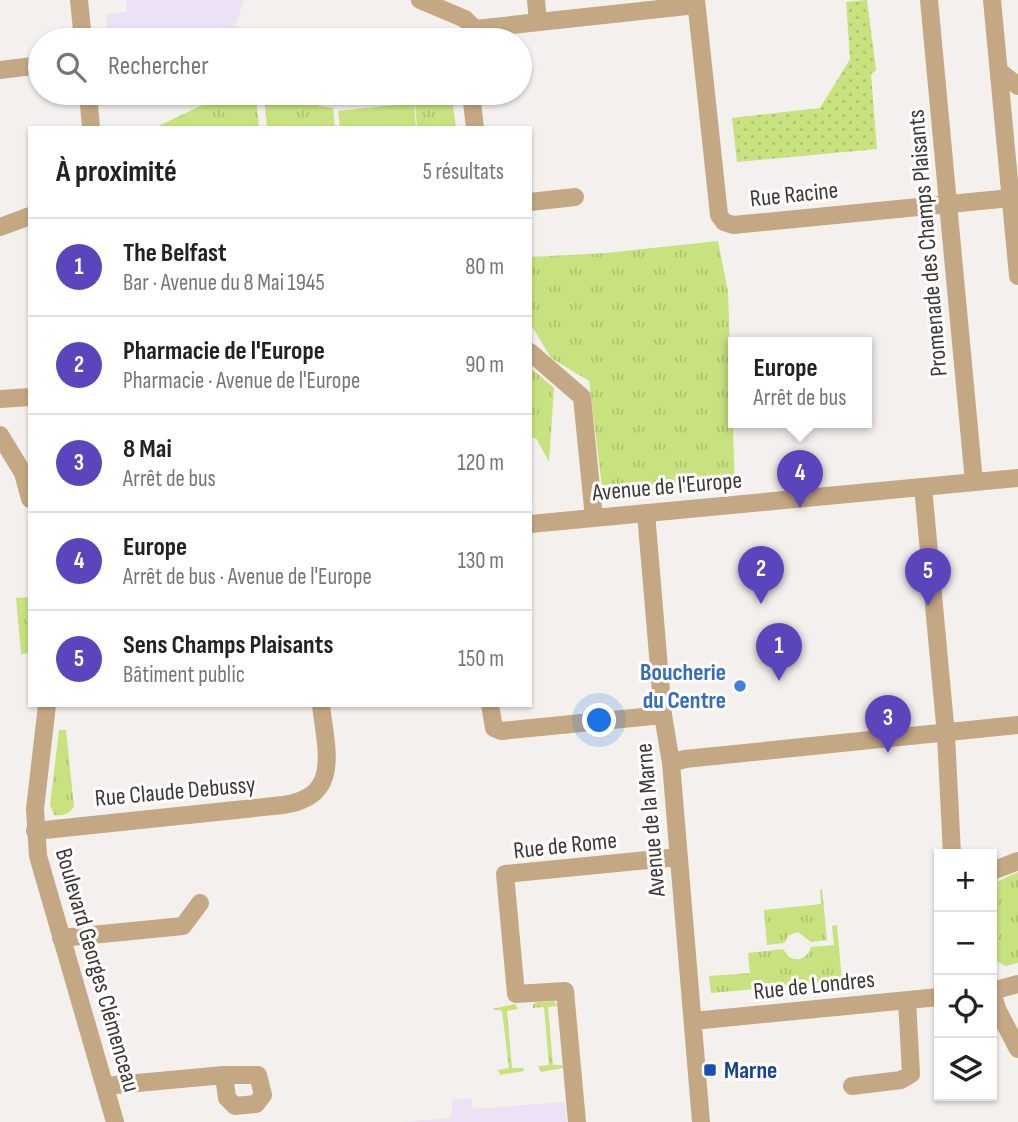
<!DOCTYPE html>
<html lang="fr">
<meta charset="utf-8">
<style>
:root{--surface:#fff;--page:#f2f2f2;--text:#222;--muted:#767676;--line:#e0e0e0;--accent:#5a45bd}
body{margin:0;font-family:"Sofia Sans Condensed",sans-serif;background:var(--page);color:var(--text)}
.controls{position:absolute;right:21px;bottom:21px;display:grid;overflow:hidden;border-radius:0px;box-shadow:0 2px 5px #0004}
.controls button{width:63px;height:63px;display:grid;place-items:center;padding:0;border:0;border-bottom:2px solid var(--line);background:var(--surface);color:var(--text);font:35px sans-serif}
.you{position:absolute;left:600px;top:721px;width:24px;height:24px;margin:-18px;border:5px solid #fff;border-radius:50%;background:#1a73e8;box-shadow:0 0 0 10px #1a73e833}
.badge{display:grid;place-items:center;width:46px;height:46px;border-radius:50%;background:var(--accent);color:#fff;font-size:23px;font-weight:700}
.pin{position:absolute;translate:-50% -58px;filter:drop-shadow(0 2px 4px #0008)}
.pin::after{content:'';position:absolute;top:37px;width:24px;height:21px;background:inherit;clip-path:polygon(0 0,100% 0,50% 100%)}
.popup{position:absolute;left:728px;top:337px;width:144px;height:91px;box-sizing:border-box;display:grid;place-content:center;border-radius:0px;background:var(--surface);filter:drop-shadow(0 2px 5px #0005);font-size:23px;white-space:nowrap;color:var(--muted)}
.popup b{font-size:26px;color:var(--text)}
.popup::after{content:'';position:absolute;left:50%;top:100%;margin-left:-14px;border:14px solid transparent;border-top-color:var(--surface)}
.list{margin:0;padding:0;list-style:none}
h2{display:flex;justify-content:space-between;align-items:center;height:91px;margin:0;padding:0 28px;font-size:30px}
h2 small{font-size:23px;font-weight:400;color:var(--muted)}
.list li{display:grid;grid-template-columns:46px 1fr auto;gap:21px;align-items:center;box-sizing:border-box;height:98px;padding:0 28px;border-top:2px solid var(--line)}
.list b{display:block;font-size:26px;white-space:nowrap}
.list p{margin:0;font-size:23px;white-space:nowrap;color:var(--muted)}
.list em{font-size:23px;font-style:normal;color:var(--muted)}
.icon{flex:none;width:38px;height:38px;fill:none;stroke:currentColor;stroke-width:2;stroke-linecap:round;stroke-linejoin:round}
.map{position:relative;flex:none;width:1018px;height:1122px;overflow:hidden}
.search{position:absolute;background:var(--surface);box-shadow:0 2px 5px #0004;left:28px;top:28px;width:504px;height:77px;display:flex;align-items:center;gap:18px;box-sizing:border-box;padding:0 24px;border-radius:38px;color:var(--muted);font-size:26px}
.panel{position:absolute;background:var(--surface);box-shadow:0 2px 5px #0004;left:28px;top:126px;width:504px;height:581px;border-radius:0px}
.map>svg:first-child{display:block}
.education{fill:#ede1f6}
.grass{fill:url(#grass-tufts)}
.garden{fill:url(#garden-dots)}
.pitch{fill:#c8e280}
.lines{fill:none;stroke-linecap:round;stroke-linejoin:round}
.minor{stroke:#c4a884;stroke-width:18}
.tertiary{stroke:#c4a884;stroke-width:18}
.shop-dot{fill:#3f7fe0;stroke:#fffdfc;stroke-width:2.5}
.transit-dot{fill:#1a4fb4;stroke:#fffdfc;stroke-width:2.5}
.labels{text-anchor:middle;stroke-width:6;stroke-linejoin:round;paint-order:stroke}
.street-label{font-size:24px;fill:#3b3938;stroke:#fffdfc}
.shop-label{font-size:24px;font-weight:bold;fill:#366cbe;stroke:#fffdfc;text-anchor:end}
.transit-label{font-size:24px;font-weight:bold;fill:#164399;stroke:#fffdfc;text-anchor:start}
</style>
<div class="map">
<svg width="1018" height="1122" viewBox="0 0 1018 1122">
<defs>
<pattern id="grass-tufts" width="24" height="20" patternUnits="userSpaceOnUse" patternTransform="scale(1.75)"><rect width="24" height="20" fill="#c8e280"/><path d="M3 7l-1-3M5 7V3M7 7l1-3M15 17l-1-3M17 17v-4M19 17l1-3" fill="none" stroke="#adc36f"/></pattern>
<pattern id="garden-dots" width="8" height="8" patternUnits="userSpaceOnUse" patternTransform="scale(1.75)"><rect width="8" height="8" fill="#c8e280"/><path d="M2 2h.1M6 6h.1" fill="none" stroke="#adc36f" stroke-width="1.8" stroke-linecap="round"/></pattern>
</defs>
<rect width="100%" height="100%" fill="#f4f0ed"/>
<path class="education" d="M 127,0 L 244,0 L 235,26 L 275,40 L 108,40 L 106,14 L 126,12 Z
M 114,93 L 228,93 L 115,103 Z
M 471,1098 L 473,1109 L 565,1102 L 567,1122 L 403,1122 L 450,1118 L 453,1100 Z"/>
<path class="grass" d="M 302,93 L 319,106 L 333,108 L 335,128 L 267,128 L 264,96 Z
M 256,97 L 259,128 L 154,128 L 211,101 Z
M 442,99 L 453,105 L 456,128 L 417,128 L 415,103 Z
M 718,241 L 728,292 L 735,486 L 617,497 L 602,487 L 589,381 L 551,358 L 530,323 L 530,257 L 606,253 Z
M 530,367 L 554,388 L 549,462 L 536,438 L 530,438 Z
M 30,597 L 30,653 L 21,654 L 16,598 Z
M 59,730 L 66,730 L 74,807 C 69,814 63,816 54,815 L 50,805 Z
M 1018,872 L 1018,963 L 1005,966 L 992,958 L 992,884 Z
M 822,889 L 827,940 L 811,942 L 798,932 L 789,935 L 784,943 L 767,945 L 764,910 L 821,904 L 820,890 Z
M 837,925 L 842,981 L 711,993 L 709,976 L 750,973 L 748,953 L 783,949 L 789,957 C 800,962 807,958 811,947 L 834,945 L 832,926 Z
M 554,1001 L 558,1006 L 548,1007 L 553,1065 L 563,1065 L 563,1068 L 541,1072 L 538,1066 L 549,1065 L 544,1007 L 533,1008 L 533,1005 L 536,1002 Z
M 515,1004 L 518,1009 L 507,1011 L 512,1068 L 523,1068 L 524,1071 L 500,1075 L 498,1070 L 509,1068 L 502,1011 L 492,1009 Z"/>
<path class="garden" d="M 867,0 L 876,70 L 871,74 L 877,149 L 737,162 L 732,118 L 820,108 L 850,59 L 846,2 Z"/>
<path class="pitch" d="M 414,103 L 416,128 L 340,128 L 338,111 Z"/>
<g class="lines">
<path class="minor" d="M 79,0 L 83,40
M 420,0 L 465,19 L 475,29
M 536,0 L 538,22
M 696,0 L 719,215 L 724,222 L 733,225 L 1011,198
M 475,29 L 696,5
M 0,70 L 40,65
M 88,93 L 91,128
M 471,93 L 475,128
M 530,202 L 575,197
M 0,227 L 30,216
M 530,352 L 582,397 L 594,518
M 0,399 L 30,397
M 923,487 L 946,735 L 952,854
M 646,513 L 663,715 L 671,763 L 701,1122
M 490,705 L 494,728 L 501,731 L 663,715
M 671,763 L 685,759 L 1018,725
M 35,831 L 283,805 C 342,797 326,750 321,705
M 992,871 L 1018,861
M 61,938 L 183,926 L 200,903
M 992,991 L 997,1009 L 1018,1049
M 992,991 L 1018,984
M 693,1021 L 939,997
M 105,1086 L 224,1075 L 227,1098 L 235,1106 L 256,1104 L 263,1095 L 258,1075 L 224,1075
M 852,1086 L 901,1080 L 911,1074 L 907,1000
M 577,1122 L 565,991 L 516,994 L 505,874 L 678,857"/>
<path class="tertiary" d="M 929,0 L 974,482
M 992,0 L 1018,276
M 999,71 L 1018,86
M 0,435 L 23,473 L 30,499
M 530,524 L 1018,478
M 47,705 L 35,809 L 38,856 L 115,1122"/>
</g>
<circle class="shop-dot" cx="740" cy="686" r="7"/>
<rect class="transit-dot" x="703" y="1063" width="14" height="14" rx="3.5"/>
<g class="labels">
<g class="street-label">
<text transform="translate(794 194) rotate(-6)" y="8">Rue Racine</text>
<text transform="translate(927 243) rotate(-95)" y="8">Promenade des Champs Plaisants</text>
<text transform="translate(667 486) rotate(-5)" y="8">Avenue de l'Europe</text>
<text transform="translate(175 791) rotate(-5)" y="8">Rue Claude Debussy</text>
<text transform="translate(650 820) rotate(-95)" y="8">Avenue de la Marne</text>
<text transform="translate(565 845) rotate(-6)" y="8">Rue de Rome</text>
<text transform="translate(98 970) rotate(74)" y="8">Boulevard Georges Clémenceau</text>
<text transform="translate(814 985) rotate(-6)" y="8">Rue de Londres</text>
</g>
<g class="shop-label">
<text x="726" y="680">Boucherie<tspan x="726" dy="28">du Centre</tspan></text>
</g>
<g class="transit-label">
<text x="724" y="1078">Marne</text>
</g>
</g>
</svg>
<div class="controls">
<button>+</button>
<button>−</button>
<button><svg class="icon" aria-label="locate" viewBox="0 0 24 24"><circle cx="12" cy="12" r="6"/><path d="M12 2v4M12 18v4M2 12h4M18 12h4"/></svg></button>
<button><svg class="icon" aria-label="layers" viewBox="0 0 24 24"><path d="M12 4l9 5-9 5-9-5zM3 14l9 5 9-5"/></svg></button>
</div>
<div class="you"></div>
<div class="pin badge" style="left:779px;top:681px">1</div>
<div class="pin badge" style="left:761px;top:604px">2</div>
<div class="pin badge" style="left:888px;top:753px">3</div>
<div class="pin badge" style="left:800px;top:508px">4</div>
<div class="popup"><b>Europe</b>Arrêt de bus</div>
<div class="pin badge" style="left:928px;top:606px">5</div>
<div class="search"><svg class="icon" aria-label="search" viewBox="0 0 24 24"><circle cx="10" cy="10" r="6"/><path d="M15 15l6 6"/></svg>Rechercher</div>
<section class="panel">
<h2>À proximité<small>5 résultats</small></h2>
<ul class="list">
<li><span class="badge">1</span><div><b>The Belfast</b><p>Bar · Avenue du 8 Mai 1945</p></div><em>80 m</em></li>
<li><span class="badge">2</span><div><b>Pharmacie de l'Europe</b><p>Pharmacie · Avenue de l'Europe</p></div><em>90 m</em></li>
<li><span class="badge">3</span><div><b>8 Mai</b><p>Arrêt de bus</p></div><em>120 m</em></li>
<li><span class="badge">4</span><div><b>Europe</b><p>Arrêt de bus · Avenue de l'Europe</p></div><em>130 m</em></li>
<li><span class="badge">5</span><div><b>Sens Champs Plaisants</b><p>Bâtiment public</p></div><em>150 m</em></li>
</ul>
</section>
</div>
